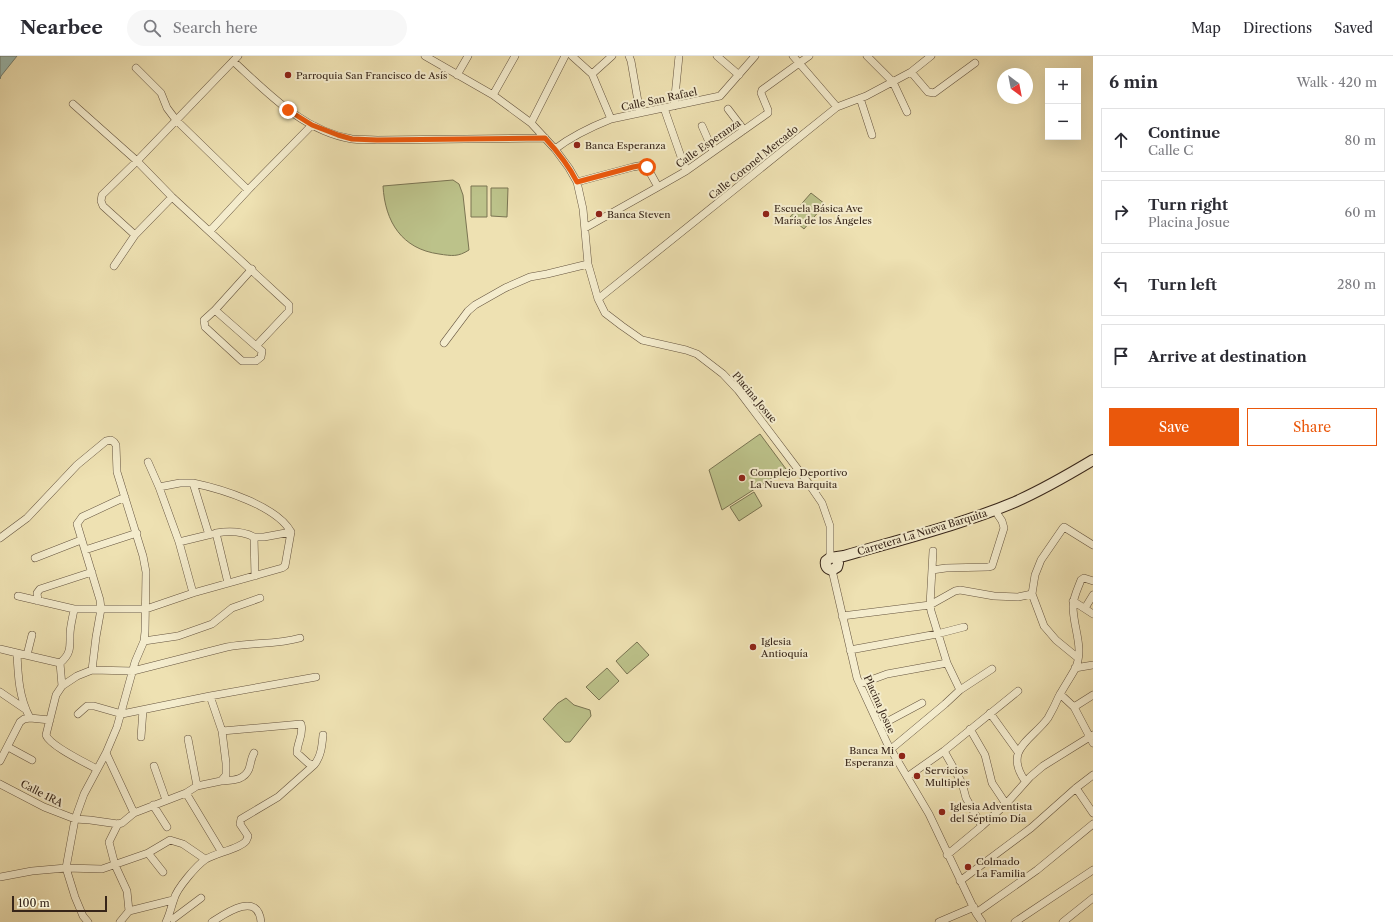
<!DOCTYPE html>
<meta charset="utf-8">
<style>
:root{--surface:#fff;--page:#f7f7f7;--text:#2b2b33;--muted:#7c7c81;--line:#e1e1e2;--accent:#ea580c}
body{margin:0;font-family:"Libre Caslon Text",serif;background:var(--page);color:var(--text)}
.controls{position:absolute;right:12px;top:12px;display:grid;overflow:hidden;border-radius:0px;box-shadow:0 4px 16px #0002}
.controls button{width:36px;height:36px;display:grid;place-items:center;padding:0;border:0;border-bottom:1px solid var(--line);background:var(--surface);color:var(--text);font:20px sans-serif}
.compass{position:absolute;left:997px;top:12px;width:36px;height:36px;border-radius:50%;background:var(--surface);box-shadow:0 4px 16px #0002;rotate:148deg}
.scale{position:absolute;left:12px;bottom:10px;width:95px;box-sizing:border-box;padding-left:4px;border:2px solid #372519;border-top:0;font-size:11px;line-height:14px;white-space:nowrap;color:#372519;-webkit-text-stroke:3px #f4eccd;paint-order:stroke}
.stop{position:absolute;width:12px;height:12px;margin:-9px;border:3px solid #ea580c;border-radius:50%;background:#fff}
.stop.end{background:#ea580c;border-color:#fff;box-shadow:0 1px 4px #0008}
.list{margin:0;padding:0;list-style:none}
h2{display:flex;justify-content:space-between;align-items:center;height:52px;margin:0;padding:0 16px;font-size:17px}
h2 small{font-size:13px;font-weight:400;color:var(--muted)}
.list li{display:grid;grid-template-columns:26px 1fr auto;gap:12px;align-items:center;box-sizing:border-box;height:64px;margin:0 8px 8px;padding:0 8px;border:1px solid var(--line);border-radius:0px}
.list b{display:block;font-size:15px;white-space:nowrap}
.list p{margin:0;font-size:13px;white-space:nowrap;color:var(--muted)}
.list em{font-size:13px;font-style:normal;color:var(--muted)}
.actions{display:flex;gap:8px;padding:12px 16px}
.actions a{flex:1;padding:9px 0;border:1px solid var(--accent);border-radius:0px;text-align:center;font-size:14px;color:var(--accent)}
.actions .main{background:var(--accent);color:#fff}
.icon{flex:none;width:22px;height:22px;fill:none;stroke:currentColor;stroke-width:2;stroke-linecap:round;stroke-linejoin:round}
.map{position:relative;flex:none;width:1093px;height:866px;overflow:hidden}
header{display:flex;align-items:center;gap:24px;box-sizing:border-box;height:56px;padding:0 20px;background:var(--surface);border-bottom:1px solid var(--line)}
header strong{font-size:19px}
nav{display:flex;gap:22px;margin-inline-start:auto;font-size:14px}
.search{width:280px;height:36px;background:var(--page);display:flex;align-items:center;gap:10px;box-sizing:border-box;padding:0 14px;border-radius:22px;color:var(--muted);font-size:15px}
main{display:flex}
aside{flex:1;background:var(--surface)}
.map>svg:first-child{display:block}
.green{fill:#bcc28a;stroke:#7a7452}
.water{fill:#9bbcb3;stroke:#738075}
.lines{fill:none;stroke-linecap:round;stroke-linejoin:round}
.street-casing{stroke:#65543f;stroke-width:8}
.secondary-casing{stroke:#372519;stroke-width:12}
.street{stroke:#f4eccd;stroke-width:7}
.secondary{stroke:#f4eccd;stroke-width:10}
.route{stroke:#ea580c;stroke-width:5}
.poi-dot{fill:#8f2418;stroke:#f4eccd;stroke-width:1.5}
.labels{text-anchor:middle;stroke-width:4;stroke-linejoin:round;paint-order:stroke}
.poi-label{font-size:10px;fill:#372519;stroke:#f4eccd;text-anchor:start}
.street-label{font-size:10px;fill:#372519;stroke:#f4eccd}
</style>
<header>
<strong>Nearbee</strong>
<div class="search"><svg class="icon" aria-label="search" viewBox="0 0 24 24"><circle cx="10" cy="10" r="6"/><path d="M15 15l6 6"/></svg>Search here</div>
<nav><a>Map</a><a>Directions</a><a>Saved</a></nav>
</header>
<main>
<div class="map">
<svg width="1093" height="866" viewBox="0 0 1093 866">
<rect width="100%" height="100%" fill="#eee1b2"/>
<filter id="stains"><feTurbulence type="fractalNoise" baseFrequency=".005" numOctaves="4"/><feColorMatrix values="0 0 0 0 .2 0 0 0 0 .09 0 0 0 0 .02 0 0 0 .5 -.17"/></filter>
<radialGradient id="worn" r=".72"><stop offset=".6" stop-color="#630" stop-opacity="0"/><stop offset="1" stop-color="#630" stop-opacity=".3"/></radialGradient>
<path class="green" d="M 453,124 L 459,128 L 463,139 L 469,194 C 458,201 452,200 439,198 C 402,193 385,166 383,130 Z
M 471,130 L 487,130 L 487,161 L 471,161 Z
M 491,132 L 508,132 L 507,161 L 491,160 Z
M 811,137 L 825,148 L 804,173 L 790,161 Z
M 760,378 L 786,413 L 722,454 L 709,414 Z
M 754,436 L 762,450 L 739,465 L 730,451 Z
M 637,586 L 649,599 L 627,618 L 616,605 Z
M 607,612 L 619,625 L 599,644 L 586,631 Z
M 566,642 L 574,649 L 590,654 L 591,660 L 570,686 L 565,686 L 543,663 L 558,647 Z"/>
<path class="water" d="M 0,0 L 17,0 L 1,20 L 0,23 Z"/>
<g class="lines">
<g class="street-casing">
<path id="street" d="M 425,0 L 493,39 L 531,67 L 555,93 L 569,112 L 577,126 L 583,153 L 588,208 L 598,243 L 605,257 L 622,270 L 642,284 L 686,294 L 697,298 L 723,318 L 738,334 L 809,428 L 822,447 L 830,470 L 830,502
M 572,0 L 592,18 L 611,63
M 629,0 L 631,5 L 640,57
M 717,0 L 739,19
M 793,0 L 837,51
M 867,0 L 893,26 L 907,56
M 233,5 C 268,37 303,75 352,83 C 360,84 369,83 377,84 L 545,82
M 136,12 L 161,37 L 167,52 L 176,64 L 248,134
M 911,16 L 928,36 L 934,37 L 975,7
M 592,18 L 612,0
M 457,19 L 468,0
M 493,39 L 515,0
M 860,42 L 872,79
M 73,48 L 137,105 L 172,141 L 287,247 L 289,249 L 289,255 L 256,290 L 215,254 L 252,213
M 674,50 L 679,0
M 664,52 L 686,115
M 728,53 L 744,74
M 531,67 L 565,0
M 702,70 L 713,95
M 555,93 C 572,80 591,71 611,63 L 720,40 L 755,0
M 577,126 L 633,111 L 644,109 L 647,111 L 658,131
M 585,172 L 658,131 L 686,115 L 768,57 L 768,54 L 761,37 L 762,34 L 809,0
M 210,175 L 248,134 L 312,69
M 135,179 L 103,150 L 101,145 L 102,139 L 137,105 L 238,0
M 114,210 L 135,179 L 172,141
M 598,243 L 837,51 L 866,40 L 911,16 L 931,0
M 215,254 L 204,264 L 205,271 L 242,305 L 256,305 L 261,301 L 262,295 L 256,290
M 444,287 L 468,255 L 475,249 L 505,232 L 530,221 L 547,218 L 588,208
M 148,406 L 159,431
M 254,481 L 264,481 L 291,476
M 0,482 L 27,462 L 77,409 L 106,385 L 111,384 L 114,386 L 116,389 L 117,416 L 143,500 L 146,516 L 145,576 L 144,585 L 135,606 L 117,671 L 106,697 L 84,738 L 75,763 L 66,812 L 75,841 L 83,860 L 88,866
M 179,486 L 159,431 L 180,427 L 193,427 L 209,479
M 85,494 L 137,477
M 35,502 L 81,484
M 832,514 L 857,622 L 887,687 L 929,758 L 976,857 L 982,866
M 932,514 L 946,512 L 988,511 L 992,510 L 1004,472 L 1002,465 L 998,459
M 228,527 L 216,477 C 229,475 242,475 254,481 L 255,520
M 193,537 L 179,486 L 212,478
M 18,540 L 74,553 L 146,553 L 193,537 L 282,512 L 285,510 L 291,476 C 277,450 222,433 193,427
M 38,545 L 37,537 L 40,533 L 92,516
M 1073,545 L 1093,558
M 1085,552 L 1093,539
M 842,560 L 930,549 L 955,535 L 960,534 L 994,540 L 1018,541 L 1032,538
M 144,585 L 178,580 L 212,568 L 232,552 L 260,542
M 0,593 L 17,597
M 850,594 L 937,578 L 964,571
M 27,599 L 32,579
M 1078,602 L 1056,584 L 1044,570 L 1032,538 L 1035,519 L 1041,504 L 1063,472 L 1064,471 L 1093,489
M 60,607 C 71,598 70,591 70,579 C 70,570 73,561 74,553
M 60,607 L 62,630
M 1075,612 L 1093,609
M 92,614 L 96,581 L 101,553 L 100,544 L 77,468 L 82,461 L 125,441
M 860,628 L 887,618 L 947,607
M 960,634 L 992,613
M 0,636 L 25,653
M 1060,638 L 1074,651 L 1093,687
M 1074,651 L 1093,639
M 990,657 L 1018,696
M 78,658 L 87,650 L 94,650 L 122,658 L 210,640 L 316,621
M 50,664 L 30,662 C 19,642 18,620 17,597 L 60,607
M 879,670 L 922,647
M 970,673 L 985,699 L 992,727 L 1006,748
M 222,675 L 301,668 C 304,679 297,686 297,697 L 308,707 L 314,709 C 321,701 322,690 323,679
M 141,681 L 143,654
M 188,683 L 197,730
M 8,691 L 32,704
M 891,693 L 945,648 L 960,634 L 947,607 L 931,555 L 930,549 L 933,495
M 944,695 L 962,727 L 966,742 L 982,770
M 106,697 L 134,757
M 0,705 L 20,666 L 24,663 L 30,662
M 154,710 L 166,744
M 97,713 C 86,707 50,690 46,679 L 56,639 L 62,630 L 77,620 L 92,614 L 133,615 L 227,591 C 251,586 276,589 300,582
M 907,721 L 944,695 L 1018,635
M 221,725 C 232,724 244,725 249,713 C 251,707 251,702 254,697
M 1025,725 C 1003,693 1032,684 1048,662 C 1052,655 1056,647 1059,640 C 1064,631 1070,622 1075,613 C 1085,593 1073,572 1073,550 C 1073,542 1078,532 1081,524 L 1084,522 L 1093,525
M 0,728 L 44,751 L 75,763 L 90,764 L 118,768 L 122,767 L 134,757 L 186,737 L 197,730 L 221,725 L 226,719 L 226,707 L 222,675 L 210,640
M 1076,732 L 1093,757
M 186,737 L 221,795
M 153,749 L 167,771
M 118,768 L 109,786 L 115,809 L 127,835 L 129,855
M 148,797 L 163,816
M 947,799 L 982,770 L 1006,748 L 1030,721 L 1043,710 L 1093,679
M 0,821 L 32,815 L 66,812 L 102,813 L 148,797 L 170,784 L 183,788 L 205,803
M 960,825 L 1031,772 L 1076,732 L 1093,719
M 976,857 L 1037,814 L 1093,768
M 173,863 L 201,842
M 120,866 L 129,855 L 173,844
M 166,866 C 170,858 171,851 174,843 C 177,832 197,809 206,803 C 216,797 241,792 246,785 C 246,785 248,781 248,780 L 240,768 L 241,763 L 278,741 L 314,709
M 212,866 C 226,857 258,835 261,866
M 939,866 L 974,851
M 1015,866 L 1093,814
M 1063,866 L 1093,842"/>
</g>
<g class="secondary-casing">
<path id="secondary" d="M 838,507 L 837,511 L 832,514 C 827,513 825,510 826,505 L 830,502 L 844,500 C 902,483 960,469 1015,446 C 1042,434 1068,419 1093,404"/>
</g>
<use href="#street" class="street"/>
<use href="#secondary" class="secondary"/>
</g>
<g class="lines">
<path class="route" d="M 288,54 L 312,69 L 338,79 L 352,83 L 377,84 L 545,82 C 558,96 569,110 577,126 L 633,111 L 644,109 L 647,111"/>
</g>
<g class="poi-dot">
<circle cx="288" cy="19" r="4"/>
<circle cx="577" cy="89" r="4"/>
<circle cx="599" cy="158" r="4"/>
<circle cx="766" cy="158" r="4"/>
<circle cx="742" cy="422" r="4"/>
<circle cx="753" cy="591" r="4"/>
<circle cx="902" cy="700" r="4"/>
<circle cx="917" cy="720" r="4"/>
<circle cx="942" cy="756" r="4"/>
<circle cx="968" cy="811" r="4"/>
</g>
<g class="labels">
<g class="poi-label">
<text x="296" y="23">Parroquia San Francisco de Asís</text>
<text x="585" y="93">Banca Esperanza</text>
<text x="774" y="156">Escuela Básica Ave<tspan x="774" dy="12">María de los Ángeles</tspan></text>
<text x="607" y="162">Banca Steven</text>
<text x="750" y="420">Complejo Deportivo<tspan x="750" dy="12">La Nueva Barquita</tspan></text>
<text x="761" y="589">Iglesia<tspan x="761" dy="12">Antioquía</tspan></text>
<text x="894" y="698" text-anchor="end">Banca Mi<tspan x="894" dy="12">Esperanza</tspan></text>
<text x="925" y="718">Servicios<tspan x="925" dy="12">Multiples</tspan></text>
<text x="950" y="754">Iglesia Adventista<tspan x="950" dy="12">del Séptimo Día</tspan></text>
<text x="976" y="809">Colmado<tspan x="976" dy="12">La Familia</tspan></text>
</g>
<g class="street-label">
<text transform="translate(659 43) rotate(-12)" y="4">Calle San Rafael</text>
<text transform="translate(708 87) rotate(-35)" y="4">Calle Esperanza</text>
<text transform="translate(753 106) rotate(-39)" y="4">Calle Coronel Mercado</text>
<text transform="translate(755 341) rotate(50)" y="4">Placina Josue</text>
<text transform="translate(922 476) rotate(-17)" y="4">Carretera La Nueva Barquita</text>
<text transform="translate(880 648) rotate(66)" y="4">Placina Josue</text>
<text transform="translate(42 737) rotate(27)" y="4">Calle 1RA</text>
</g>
</g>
<rect width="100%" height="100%" filter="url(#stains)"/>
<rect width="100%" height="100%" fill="url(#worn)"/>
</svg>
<div class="controls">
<button>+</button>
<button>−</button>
</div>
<svg class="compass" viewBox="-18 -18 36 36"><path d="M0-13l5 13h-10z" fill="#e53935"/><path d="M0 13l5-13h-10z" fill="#7c7c81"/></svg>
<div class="scale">100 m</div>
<div class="stop" style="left:647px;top:111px"></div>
<div class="stop end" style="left:288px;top:54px"></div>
</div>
<aside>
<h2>6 min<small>Walk · 420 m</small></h2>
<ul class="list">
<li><svg class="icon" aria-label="ahead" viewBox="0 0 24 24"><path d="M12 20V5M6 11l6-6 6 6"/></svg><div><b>Continue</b><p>Calle C</p></div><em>80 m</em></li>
<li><svg class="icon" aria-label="right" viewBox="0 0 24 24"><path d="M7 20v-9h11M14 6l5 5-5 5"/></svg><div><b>Turn right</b><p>Placina Josue</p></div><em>60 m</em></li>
<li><svg class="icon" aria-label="left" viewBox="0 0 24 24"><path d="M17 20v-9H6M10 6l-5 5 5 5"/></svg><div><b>Turn left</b></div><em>280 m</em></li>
<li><svg class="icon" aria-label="arrive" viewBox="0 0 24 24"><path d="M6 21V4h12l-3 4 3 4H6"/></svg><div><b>Arrive at destination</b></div></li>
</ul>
<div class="actions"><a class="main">Save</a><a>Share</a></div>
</aside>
</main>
